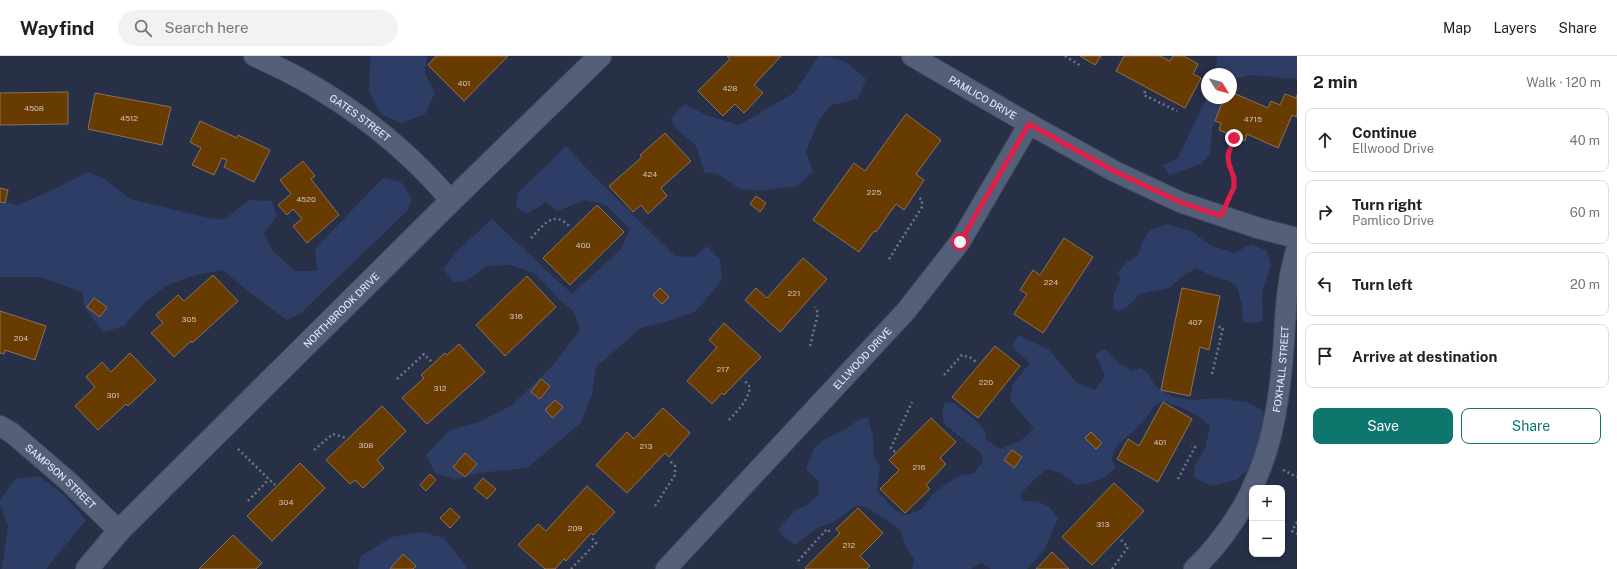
<!DOCTYPE html>
<meta charset="utf-8">
<style>
:root{--surface:#fff;--page:#f2f2f2;--text:#222;--muted:#767676;--line:#e0e0e0;--accent:#0f766e}
body{margin:0;font-family:"Public Sans",sans-serif;background:var(--page);color:var(--text)}
.controls{position:absolute;right:12px;bottom:12px;display:grid;overflow:hidden;border-radius:8px;box-shadow:0 2px 6px #0003}
.controls button{width:36px;height:36px;display:grid;place-items:center;padding:0;border:0;border-bottom:1px solid var(--line);background:var(--surface);color:var(--text);font:20px sans-serif}
.compass{position:absolute;left:1201px;top:12px;width:36px;height:36px;border-radius:50%;background:var(--surface);box-shadow:0 2px 6px #0003;rotate:127deg}
.stop{position:absolute;width:12px;height:12px;margin:-9px;border:3px solid #e11d48;border-radius:50%;background:#fff}
.stop.end{background:#e11d48;border-color:#fff;box-shadow:0 1px 4px #0008}
.list{margin:0;padding:0;list-style:none}
h2{display:flex;justify-content:space-between;align-items:center;height:52px;margin:0;padding:0 16px;font-size:17px}
h2 small{font-size:13px;font-weight:400;color:var(--muted)}
.list li{display:grid;grid-template-columns:26px 1fr auto;gap:12px;align-items:center;box-sizing:border-box;height:64px;margin:0 8px 8px;padding:0 8px;border:1px solid var(--line);border-radius:8px}
.list b{display:block;font-size:15px;white-space:nowrap}
.list p{margin:0;font-size:13px;white-space:nowrap;color:var(--muted)}
.list em{font-size:13px;font-style:normal;color:var(--muted)}
.actions{display:flex;gap:8px;padding:12px 16px}
.actions a{flex:1;padding:9px 0;border:1px solid var(--accent);border-radius:8px;text-align:center;font-size:14px;color:var(--accent)}
.actions .main{background:var(--accent);color:#fff}
.icon{flex:none;width:22px;height:22px;fill:none;stroke:currentColor;stroke-width:2;stroke-linecap:round;stroke-linejoin:round}
.map{position:relative;flex:none;width:1297px;height:513px;overflow:hidden}
header{display:flex;align-items:center;gap:24px;box-sizing:border-box;height:56px;padding:0 20px;background:var(--surface);border-bottom:1px solid var(--line)}
header strong{font-size:19px}
nav{display:flex;gap:22px;margin-inline-start:auto;font-size:14px}
.search{width:280px;height:36px;background:var(--page);display:flex;align-items:center;gap:10px;box-sizing:border-box;padding:0 14px;border-radius:22px;color:var(--muted);font-size:15px}
main{display:flex}
aside{flex:1;background:var(--surface)}
.map>svg:first-child{display:block}
.green{fill:#2e3d65}
.building{fill:#683b00;stroke:#8a725c}
.lines{fill:none;stroke-linecap:round;stroke-linejoin:round}
.minor-casing{stroke:#454d5f;stroke-width:22}
.tertiary-casing{stroke:#454d5f;stroke-width:24}
.path{stroke:#6f778a;stroke-width:2.5;stroke-dasharray:2 3;stroke-linecap:butt}
.minor{stroke:#545f79;stroke-width:20}
.tertiary{stroke:#545f79;stroke-width:22}
.route{stroke:#e11d48;stroke-width:5}
.labels{text-anchor:middle;stroke-width:3;stroke-linejoin:round;paint-order:stroke}
.number-label{font-size:8px;fill:#ccc5bf}
.street-label{font-size:10px;fill:#edf3ff;stroke:#273047}
</style>
<header>
<strong>Wayfind</strong>
<div class="search"><svg class="icon" aria-label="search" viewBox="0 0 24 24"><circle cx="10" cy="10" r="6"/><path d="M15 15l6 6"/></svg>Search here</div>
<nav><a>Map</a><a>Layers</a><a>Share</a></nav>
</header>
<main>
<div class="map">
<svg width="1297" height="513" viewBox="0 0 1297 513">
<rect width="100%" height="100%" fill="#273047"/>
<path class="green" d="M 371,0 L 427,0 L 425,18 L 435,37 L 425,58 L 401,67 L 381,58 L 369,35 L 370,7 Z
M 819,0 C 843,0 849,9 866,23 L 858,43 L 831,49 L 819,64 L 806,95 L 813,116 L 797,130 L 759,135 L 740,133 L 718,118 L 704,116 L 696,90 L 674,71 L 671,62 L 685,48 L 706,59 L 739,69 L 794,37 Z
M 1217,0 L 1297,0 L 1297,23 L 1251,19 L 1233,23 L 1231,27 L 1231,18 L 1214,18 L 1217,3 Z
M 1207,41 L 1225,42 L 1212,73 L 1210,98 L 1201,108 L 1169,119 L 1163,109 L 1178,102 Z
M 566,90 L 589,115 L 675,200 L 694,201 L 707,190 L 720,203 L 722,224 L 696,255 L 668,265 L 641,272 L 596,311 L 592,338 L 581,367 L 527,412 L 479,417 L 456,423 L 435,417 L 426,399 L 450,374 L 479,366 L 512,349 L 554,308 L 580,274 L 574,256 L 560,244 L 534,217 L 510,209 L 487,210 L 466,225 L 454,226 L 443,213 L 459,193 L 492,163 L 572,238 L 621,193 L 630,173 L 606,149 L 585,144 L 557,155 L 546,146 L 527,158 L 516,151 L 518,137 Z
M 88,116 L 105,123 L 130,143 L 204,161 L 224,164 L 249,144 L 272,145 L 277,160 L 264,178 L 272,194 L 295,215 L 317,215 L 315,193 L 383,122 L 401,126 L 412,143 L 407,155 L 301,257 L 287,264 L 250,237 L 223,214 L 196,219 L 167,229 L 143,248 L 124,270 L 103,276 L 85,252 L 82,236 L 40,221 L 0,221 L 0,144 L 17,149 L 53,134 Z
M 1167,168 L 1191,175 L 1210,189 L 1234,197 L 1251,188 L 1267,195 L 1271,210 L 1264,229 L 1262,241 L 1263,265 L 1251,267 L 1243,266 L 1242,249 L 1237,231 L 1229,225 L 1210,219 L 1196,212 L 1182,221 L 1169,232 L 1140,238 L 1127,251 L 1119,255 L 1113,252 L 1114,237 L 1121,222 L 1118,216 L 1127,206 L 1138,199 L 1143,185 L 1150,174 Z
M 1018,279 L 1049,294 L 1077,327 L 1095,334 L 1105,319 L 1095,298 L 1105,293 L 1119,307 L 1132,315 L 1141,312 L 1149,319 L 1155,330 L 1173,341 L 1194,344 L 1217,342 L 1247,346 L 1263,355 L 1264,368 L 1252,411 L 1236,424 L 1211,430 L 1194,421 L 1195,409 L 1205,393 L 1210,370 C 1195,356 1181,351 1162,345 L 1154,350 L 1143,366 L 1115,392 L 1112,403 L 1115,412 C 1103,425 1093,426 1076,429 L 1059,416 L 1047,413 L 1035,423 L 1020,439 L 1023,445 C 1041,445 1049,447 1058,463 L 1043,496 L 1027,513 L 991,513 L 981,507 L 971,513 L 912,513 L 914,503 L 906,491 L 900,473 L 866,451 L 855,450 L 834,466 L 817,472 L 795,489 L 784,481 L 778,473 L 796,454 L 806,450 L 819,438 L 819,426 L 806,413 L 814,392 L 825,383 L 844,374 L 860,363 L 868,361 L 873,381 L 873,400 L 880,410 L 877,435 L 895,454 L 907,459 L 922,453 L 932,439 L 946,428 L 959,420 L 974,417 L 983,406 L 981,397 L 944,368 L 942,357 L 945,346 L 954,347 L 974,363 L 985,374 L 986,383 L 999,393 L 1019,386 L 1034,373 L 1010,344 L 1012,329 L 1030,307 L 1012,291 Z
M 38,420 L 64,439 L 86,464 L 46,513 L 1,513 L 4,499 L 8,470 L 0,449 L 0,444 L 15,423 Z
M 422,476 L 444,482 L 467,511 L 466,513 L 358,513 L 361,500 L 392,481 Z"/>
<path class="building" d="M 436,0 L 508,0 L 464,45 L 428,9 Z
M 727,0 L 781,0 L 754,29 L 763,37 L 744,57 L 735,48 L 723,60 L 698,35 L 730,3 Z
M 1080,0 L 1101,0 L 1095,9 Z
M 1124,0 L 1160,0 L 1170,5 L 1173,0 L 1184,0 L 1198,8 L 1193,18 L 1201,22 L 1185,52 L 1116,15 Z
M 68,36 L 68,68 L 0,69 L 0,37 Z
M 1231,36 L 1268,52 L 1271,45 L 1280,49 L 1285,38 L 1296,42 L 1297,39 L 1297,61 L 1292,59 L 1278,92 L 1247,78 L 1245,85 L 1219,74 L 1221,67 L 1215,65 L 1224,42 L 1231,42 Z
M 95,37 L 171,51 L 162,89 L 88,73 Z
M 906,58 L 941,84 L 916,118 L 924,124 L 904,154 L 896,148 L 876,176 L 874,175 L 859,196 L 813,164 L 854,107 L 865,115 Z
M 200,65 L 237,82 L 238,79 L 270,94 L 254,126 L 224,111 L 227,104 L 222,102 L 214,119 L 192,109 L 201,92 L 190,86 Z
M 665,77 L 691,105 L 661,132 L 667,140 L 648,158 L 641,149 L 633,156 L 609,130 L 642,101 L 640,99 Z
M 303,105 L 315,120 L 311,123 L 339,159 L 307,187 L 293,170 L 302,163 L 293,153 L 287,159 L 278,149 L 291,138 L 280,124 Z
M 0,132 L 8,134 L 5,147 L 0,146 Z
M 756,140 L 766,147 L 760,156 L 750,148 Z
M 597,149 L 624,176 L 570,229 L 543,202 Z
M 1064,182 L 1093,201 L 1043,277 L 1014,258 L 1027,238 L 1020,234 L 1033,214 L 1040,219 Z
M 803,202 L 827,223 L 780,276 L 745,244 L 756,232 L 767,242 Z
M 213,219 L 238,245 L 192,287 L 191,285 L 174,301 L 151,277 L 163,267 L 156,259 L 178,239 L 184,245 Z
M 527,220 L 556,251 L 505,300 L 476,269 Z
M 660,232 L 669,241 L 662,248 L 653,239 Z
M 1182,232 L 1220,240 L 1209,294 L 1200,291 L 1190,340 L 1161,334 Z
M 94,242 L 107,251 L 100,261 L 87,251 Z
M 0,255 L 46,270 L 35,304 L 5,294 L 4,298 L 0,297 Z
M 724,267 L 761,301 L 724,339 L 722,337 L 712,348 L 687,325 L 717,291 L 709,284 Z
M 459,288 L 485,316 L 427,368 L 402,342 L 424,322 L 421,319 L 445,297 L 447,299 Z
M 995,290 L 1020,310 L 978,362 L 952,341 Z
M 130,297 L 156,324 L 128,350 L 126,348 L 98,374 L 75,350 L 95,331 L 86,321 L 102,306 L 111,316 Z
M 541,323 L 550,330 L 540,343 L 531,336 Z
M 555,344 L 563,351 L 553,362 L 545,354 Z
M 1163,346 L 1192,363 L 1158,426 L 1117,403 L 1128,383 L 1139,390 Z
M 382,350 L 406,375 L 377,404 L 384,412 L 363,432 L 355,424 L 350,428 L 326,404 Z
M 663,352 L 690,377 L 669,401 L 665,397 L 627,437 L 596,409 L 627,376 L 634,383 Z
M 931,362 L 956,386 L 940,402 L 946,408 L 926,429 L 930,433 L 905,457 L 880,433 L 899,414 L 889,404 Z
M 1091,376 L 1102,387 L 1096,393 L 1085,382 Z
M 1012,394 L 1022,401 L 1014,412 L 1004,404 Z
M 465,397 L 477,408 L 465,421 L 453,411 Z
M 300,407 L 325,432 L 272,485 L 247,460 Z
M 430,418 L 436,424 L 426,435 L 420,429 Z
M 483,422 L 496,433 L 487,443 L 474,432 Z
M 1114,427 L 1144,455 L 1092,509 L 1062,481 Z
M 587,430 L 615,456 L 593,479 L 591,477 L 566,505 L 564,503 L 555,513 L 545,513 L 518,489 L 538,468 L 546,475 Z
M 450,452 L 460,461 L 450,472 L 440,462 Z
M 858,452 L 883,477 L 860,500 L 870,510 L 867,513 L 806,513 L 805,512 L 840,477 L 836,473 Z
M 233,479 L 262,507 L 256,513 L 199,513 Z
M 1052,496 L 1069,513 L 1036,513 Z
M 403,498 L 416,510 L 413,513 L 390,513 Z"/>
<g class="lines">
<g class="minor-casing">
<g id="minor">
<path id="s1" d="M 254,0 C 329,32 399,83 451,145"/>
<path id="s2" d="M 912,0 L 1029,68 L 1114,115 L 1180,146 L 1258,172 L 1297,182"/>
<path id="s3" d="M 0,370 L 12,377 L 68,425 L 119,475"/>
<path id="s4" d="M 1252,432 C 1271,394 1278,351 1282,309 C 1286,268 1284,232 1297,192"/>
<path id="s5" d="M 666,513 L 906,255 L 960,186 L 1029,68"/>
<path d="M 1194,513 C 1219,489 1237,464 1252,433"/>
</g>
</g>
<g class="tertiary-casing">
<g id="tertiary">
<path id="s6" d="M 87,513 L 119,475 L 166,428 L 451,145 L 600,0"/>
</g>
</g>
<path class="path" d="M 1065,0 L 1081,10
M 1145,35 L 1144,39 L 1177,55
M 1230,139 C 1237,123 1229,117 1229,101 C 1229,95 1232,88 1234,82
M 531,182 C 544,169 553,153 570,171
M 889,203 L 922,151 L 922,144 L 917,140
M 810,290 L 818,257 L 815,251
M 1212,318 L 1223,272 L 1216,270
M 944,319 L 962,299 L 971,302 L 976,306
M 397,323 L 424,298 L 432,306
M 729,364 C 738,354 748,345 750,331 L 745,325
M 238,393 L 275,429
M 314,394 L 333,378 L 346,382
M 895,396 L 891,392 L 912,346
M 1283,414 L 1297,421
M 1178,423 L 1195,391 L 1191,390
M 248,445 L 269,423
M 655,450 L 675,419 L 675,410 L 669,404
M 1297,466 L 1292,475 L 1297,478
M 798,505 L 827,473 L 830,476
M 571,513 L 596,487 L 591,481
M 1112,513 L 1128,491 L 1120,483"/>
<use href="#minor" class="minor"/>
<use href="#tertiary" class="tertiary"/>
</g>
<g class="lines">
<path class="route" d="M 960,186 L 1029,68 L 1114,115 L 1180,146 L 1221,160 L 1234,131 L 1234,122 L 1229,108 L 1228,99 L 1234,82"/>
</g>
<g class="labels">
<g class="number-label">
<text x="464" y="30">401</text>
<text x="730" y="35">428</text>
<text x="34" y="55">4508</text>
<text x="129" y="65">4512</text>
<text x="1253" y="66">4715</text>
<text x="650" y="121">424</text>
<text x="874" y="139">225</text>
<text x="306" y="146">4520</text>
<text x="583" y="192">400</text>
<text x="1051" y="229">224</text>
<text x="794" y="240">221</text>
<text x="516" y="263">316</text>
<text x="189" y="266">305</text>
<text x="1195" y="269">407</text>
<text x="21" y="285">204</text>
<text x="723" y="316">217</text>
<text x="986" y="329">220</text>
<text x="440" y="335">312</text>
<text x="113" y="342">301</text>
<text x="1160" y="389">401</text>
<text x="366" y="392">308</text>
<text x="646" y="393">213</text>
<text x="919" y="414">216</text>
<text x="286" y="449">304</text>
<text x="1103" y="471">313</text>
<text x="575" y="475">209</text>
<text x="849" y="492">212</text>
</g>
<g class="street-label">
<text dy="4" stroke="none"><textPath href="#s2" startOffset="82">PAMLICO DRIVE</textPath></text>
<text dy="4" stroke="none"><textPath href="#s1" startOffset="123">GATES STREET</textPath></text>
<text dy="4" stroke="none"><textPath href="#s6" startOffset="363">NORTHBROOK DRIVE</textPath></text>
<text dy="4" stroke="none"><textPath href="#s5" startOffset="288">ELLWOOD DRIVE</textPath></text>
<text dy="4" stroke="none"><textPath href="#s4" startOffset="123">FOXHALL STREET</textPath></text>
<text dy="4" stroke="none"><textPath href="#s3" startOffset="79">SAMPSON STREET</textPath></text>
</g>
</g>
</svg>
<div class="controls">
<button>+</button>
<button>−</button>
</div>
<svg class="compass" viewBox="-18 -18 36 36"><path d="M0-13l5 13h-10z" fill="#e53935"/><path d="M0 13l5-13h-10z" fill="#767676"/></svg>
<div class="stop" style="left:960px;top:186px"></div>
<div class="stop end" style="left:1234px;top:82px"></div>
</div>
<aside>
<h2>2 min<small>Walk · 120 m</small></h2>
<ul class="list">
<li><svg class="icon" aria-label="ahead" viewBox="0 0 24 24"><path d="M12 20V5M6 11l6-6 6 6"/></svg><div><b>Continue</b><p>Ellwood Drive</p></div><em>40 m</em></li>
<li><svg class="icon" aria-label="right" viewBox="0 0 24 24"><path d="M7 20v-9h11M14 6l5 5-5 5"/></svg><div><b>Turn right</b><p>Pamlico Drive</p></div><em>60 m</em></li>
<li><svg class="icon" aria-label="left" viewBox="0 0 24 24"><path d="M17 20v-9H6M10 6l-5 5 5 5"/></svg><div><b>Turn left</b></div><em>20 m</em></li>
<li><svg class="icon" aria-label="arrive" viewBox="0 0 24 24"><path d="M6 21V4h12l-3 4 3 4H6"/></svg><div><b>Arrive at destination</b></div></li>
</ul>
<div class="actions"><a class="main">Save</a><a>Share</a></div>
</aside>
</main>
